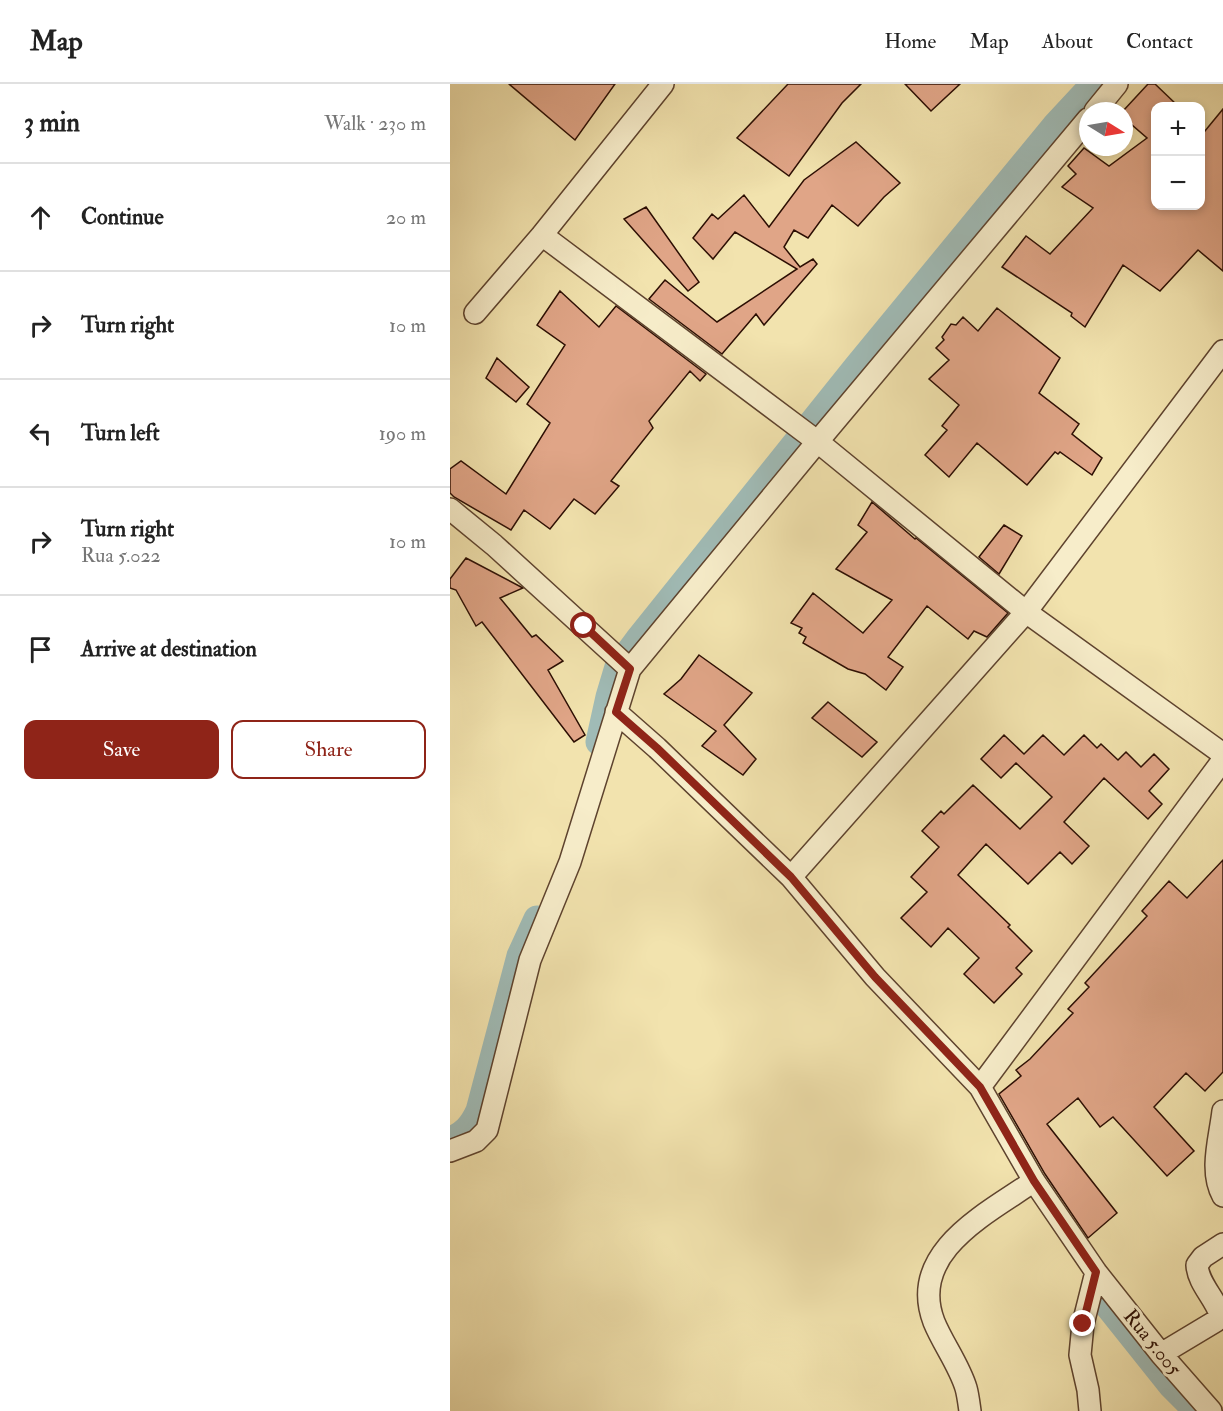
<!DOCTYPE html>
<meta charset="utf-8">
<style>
:root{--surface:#fff;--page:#f6f6f6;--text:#222;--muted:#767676;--line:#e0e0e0;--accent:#8f2418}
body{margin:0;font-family:"IM FELL Double Pica",serif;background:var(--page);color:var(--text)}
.controls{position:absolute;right:18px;top:18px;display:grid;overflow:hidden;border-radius:12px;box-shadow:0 3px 9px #0003}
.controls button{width:54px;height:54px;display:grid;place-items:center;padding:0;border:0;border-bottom:2px solid var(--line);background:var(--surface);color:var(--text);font:30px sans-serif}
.compass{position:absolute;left:629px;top:18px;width:54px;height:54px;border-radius:50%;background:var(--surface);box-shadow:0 3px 9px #0003;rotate:101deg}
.stop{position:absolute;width:18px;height:18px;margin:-14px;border:4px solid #8f2418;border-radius:50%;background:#fff}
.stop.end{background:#8f2418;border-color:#fff;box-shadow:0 2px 6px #0008}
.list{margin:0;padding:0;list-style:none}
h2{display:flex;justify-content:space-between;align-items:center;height:78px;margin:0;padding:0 24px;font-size:26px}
h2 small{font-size:20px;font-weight:400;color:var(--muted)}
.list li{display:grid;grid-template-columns:39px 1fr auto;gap:18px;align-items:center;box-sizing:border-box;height:108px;padding:0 24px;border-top:2px solid var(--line)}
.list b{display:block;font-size:22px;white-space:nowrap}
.list p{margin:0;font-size:20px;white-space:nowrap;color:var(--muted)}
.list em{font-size:20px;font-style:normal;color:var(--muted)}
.actions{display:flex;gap:12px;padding:18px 24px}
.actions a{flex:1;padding:14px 0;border:2px solid var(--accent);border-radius:12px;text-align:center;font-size:21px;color:var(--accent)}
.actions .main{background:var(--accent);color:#fff}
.icon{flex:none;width:33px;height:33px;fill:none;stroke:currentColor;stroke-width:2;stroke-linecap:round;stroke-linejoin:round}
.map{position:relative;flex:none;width:773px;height:1327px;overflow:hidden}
header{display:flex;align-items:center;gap:36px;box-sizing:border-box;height:84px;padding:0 30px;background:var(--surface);border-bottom:2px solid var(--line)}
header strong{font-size:28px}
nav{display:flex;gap:33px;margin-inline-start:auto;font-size:21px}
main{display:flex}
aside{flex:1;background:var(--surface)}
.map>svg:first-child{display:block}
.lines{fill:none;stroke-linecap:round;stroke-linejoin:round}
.canal{stroke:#a0bbb6;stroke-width:27}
.building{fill:#e0a587;stroke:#2c0e03;stroke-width:1.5}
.street-casing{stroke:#5e432e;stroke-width:24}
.street{stroke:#f7edca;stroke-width:21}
.route{stroke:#8f2418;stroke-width:8}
.labels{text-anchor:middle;stroke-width:6;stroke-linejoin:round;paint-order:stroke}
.street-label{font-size:20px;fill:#2c0e03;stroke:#f7edca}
</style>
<header>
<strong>Map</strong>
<nav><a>Home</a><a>Map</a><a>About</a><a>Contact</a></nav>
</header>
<main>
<aside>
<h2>3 min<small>Walk · 230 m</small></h2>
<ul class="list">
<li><svg class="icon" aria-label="ahead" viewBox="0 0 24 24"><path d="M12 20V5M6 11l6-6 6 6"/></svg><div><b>Continue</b></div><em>20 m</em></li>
<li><svg class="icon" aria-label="right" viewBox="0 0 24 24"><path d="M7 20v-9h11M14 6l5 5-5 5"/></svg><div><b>Turn right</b></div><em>10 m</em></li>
<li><svg class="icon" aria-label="left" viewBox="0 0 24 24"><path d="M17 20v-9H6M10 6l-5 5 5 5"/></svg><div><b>Turn left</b></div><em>190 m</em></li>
<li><svg class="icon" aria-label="right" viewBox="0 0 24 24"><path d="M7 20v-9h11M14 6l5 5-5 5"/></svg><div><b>Turn right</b><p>Rua 5.022</p></div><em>10 m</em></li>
<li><svg class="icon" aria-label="arrive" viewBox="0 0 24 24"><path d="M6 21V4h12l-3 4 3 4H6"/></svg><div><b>Arrive at destination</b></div></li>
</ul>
<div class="actions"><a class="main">Save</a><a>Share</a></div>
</aside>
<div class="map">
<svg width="773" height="1327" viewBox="0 0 773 1327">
<rect width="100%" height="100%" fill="#f2e3ae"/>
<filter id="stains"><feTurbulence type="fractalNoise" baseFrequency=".00333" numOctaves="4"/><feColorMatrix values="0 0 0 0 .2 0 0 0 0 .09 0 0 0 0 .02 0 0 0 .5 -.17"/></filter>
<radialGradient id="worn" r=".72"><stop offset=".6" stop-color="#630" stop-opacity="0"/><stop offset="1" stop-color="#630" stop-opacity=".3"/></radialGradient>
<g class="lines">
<path class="canal" d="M 149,658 L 159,613 L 168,583 L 188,556 L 406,284 L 605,42 L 644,0
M 0,1056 C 15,1050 22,1042 29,1027 L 70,872 L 87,835
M 647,1208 L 722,1302 L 747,1327"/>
</g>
<path class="building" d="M 59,0 L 165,0 L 125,56 Z
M 338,0 L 411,0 L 392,19 L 339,92 L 287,54 Z
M 455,0 L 510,0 L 481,27 Z
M 698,0 L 705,0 L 728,22 L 705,22 L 705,122 L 750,122 L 750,53 L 773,25 L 773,187 L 748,166 L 710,207 L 673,181 L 635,243 L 621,232 L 622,229 L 552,183 L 576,152 L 600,170 L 643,124 L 612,103 L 626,90 L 618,82 L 634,64 L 659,82 L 697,54 L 674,34 L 673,27 Z
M 406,58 L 450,99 L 434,113 L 408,142 L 382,121 L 358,154 L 344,146 L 334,163 L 350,183 L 363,175 L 367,180 L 314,241 L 306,230 L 272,270 L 199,215 L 215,196 L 267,238 L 347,185 L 285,148 L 263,175 L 243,154 L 262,130 L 268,135 L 294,111 L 319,143 L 354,96 Z
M 196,123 L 249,198 L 238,207 L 174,135 Z
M 110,207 L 149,243 L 166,222 L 256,290 L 250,297 L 240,287 L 199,337 L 203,344 L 161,397 L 169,402 L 145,430 L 124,415 L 100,445 L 74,426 L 61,446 L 4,413 L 0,409 L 0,385 L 11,377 L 56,410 L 100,339 L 77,320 L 115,261 L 87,241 Z
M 547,224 L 610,274 L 589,309 L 629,340 L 622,350 L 652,374 L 642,391 L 610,368 L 608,370 L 605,368 L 577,401 L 527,359 L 499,393 L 475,371 L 497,346 L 492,342 L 509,321 L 479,295 L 499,276 L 486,264 L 494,256 L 492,253 L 501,240 L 506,241 L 513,233 L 528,247 Z
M 47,274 L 79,303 L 66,318 L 36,294 Z
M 422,418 L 465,455 L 466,454 L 558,529 L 537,553 L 524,547 L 518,555 L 477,522 L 438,573 L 453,583 L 436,606 L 415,590 L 398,585 L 353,559 L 356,553 L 349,549 L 352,544 L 341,539 L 363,509 L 413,549 L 442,516 L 386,485 L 417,448 L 408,441 Z
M 554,441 L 572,452 L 549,490 L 529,473 Z
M 16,474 L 73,504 L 50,514 L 82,553 L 86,551 L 113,577 L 98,586 L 135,651 L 124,658 L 32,538 L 26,542 L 6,506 L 0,504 L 0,495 Z
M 249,571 L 302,609 L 274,641 L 306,675 L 293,691 L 252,662 L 266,647 L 214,610 L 231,595 Z
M 378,618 L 427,658 L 412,673 L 362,634 Z
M 554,651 L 574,670 L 593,651 L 614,671 L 634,651 L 647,664 L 651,660 L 668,676 L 676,668 L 691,683 L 704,670 L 719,685 L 699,707 L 712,720 L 698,735 L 654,694 L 614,738 L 639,762 L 622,780 L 610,768 L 578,800 L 536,760 L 508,791 L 560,841 L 558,843 L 582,867 L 566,884 L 572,890 L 544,919 L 514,890 L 529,874 L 498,844 L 481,863 L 451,834 L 477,808 L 461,793 L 489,763 L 472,747 L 491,727 L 494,730 L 523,701 L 570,745 L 602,713 L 566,679 L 551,694 L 531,675 Z
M 773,776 L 773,988 L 755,1007 L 736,989 L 704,1023 L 744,1067 L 717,1092 L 663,1033 L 650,1043 L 628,1014 L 597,1040 L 667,1129 L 638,1154 L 595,1090 L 549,1010 L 571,992 L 566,986 L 580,975 L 623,929 L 618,925 L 639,903 L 635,899 L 697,832 L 692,827 L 719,797 L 737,814 Z"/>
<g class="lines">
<g class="street-casing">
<path id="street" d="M 645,27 L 667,0
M 92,151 L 368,358 L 576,528 L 773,670
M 25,229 L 92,151 L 213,0
M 0,425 L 44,461 L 180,585
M 166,628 L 207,664 L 341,793 L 425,893 L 530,1003 L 584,1097 L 646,1188 L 711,1270 L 761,1327
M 341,793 L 576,528 L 773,267
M 530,1003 L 773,676
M 773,1027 C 770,1054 759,1087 773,1112
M 0,1067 L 26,1057 L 37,1046 L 80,876 L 120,778 L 180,585 L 363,363 L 638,35
M 711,1270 L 766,1237 L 770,1230 C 764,1213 748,1199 747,1181 L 753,1173 L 773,1160
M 520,1327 C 519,1320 518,1311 516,1304 C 509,1281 493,1260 484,1238 C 457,1168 538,1129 584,1097
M 640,1327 L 638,1306 L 630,1271 L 633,1240 L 646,1188"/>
</g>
<use href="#street" class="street"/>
</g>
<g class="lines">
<path class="route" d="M 134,542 L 180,585 L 166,628 L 207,664 L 341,793 L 425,893 L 530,1003 L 584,1097 L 646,1188 L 633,1240"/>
</g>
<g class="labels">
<g class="street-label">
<text transform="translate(703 1258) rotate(51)" y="7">Rua 5.005</text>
</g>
</g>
<rect width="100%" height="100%" filter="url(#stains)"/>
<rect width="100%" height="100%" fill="url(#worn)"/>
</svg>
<div class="controls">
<button>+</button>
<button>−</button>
</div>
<svg class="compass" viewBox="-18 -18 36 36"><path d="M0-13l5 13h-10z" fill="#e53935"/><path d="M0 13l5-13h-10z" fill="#767676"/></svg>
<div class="stop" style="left:134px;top:542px"></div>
<div class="stop end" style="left:633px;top:1240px"></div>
</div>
</main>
